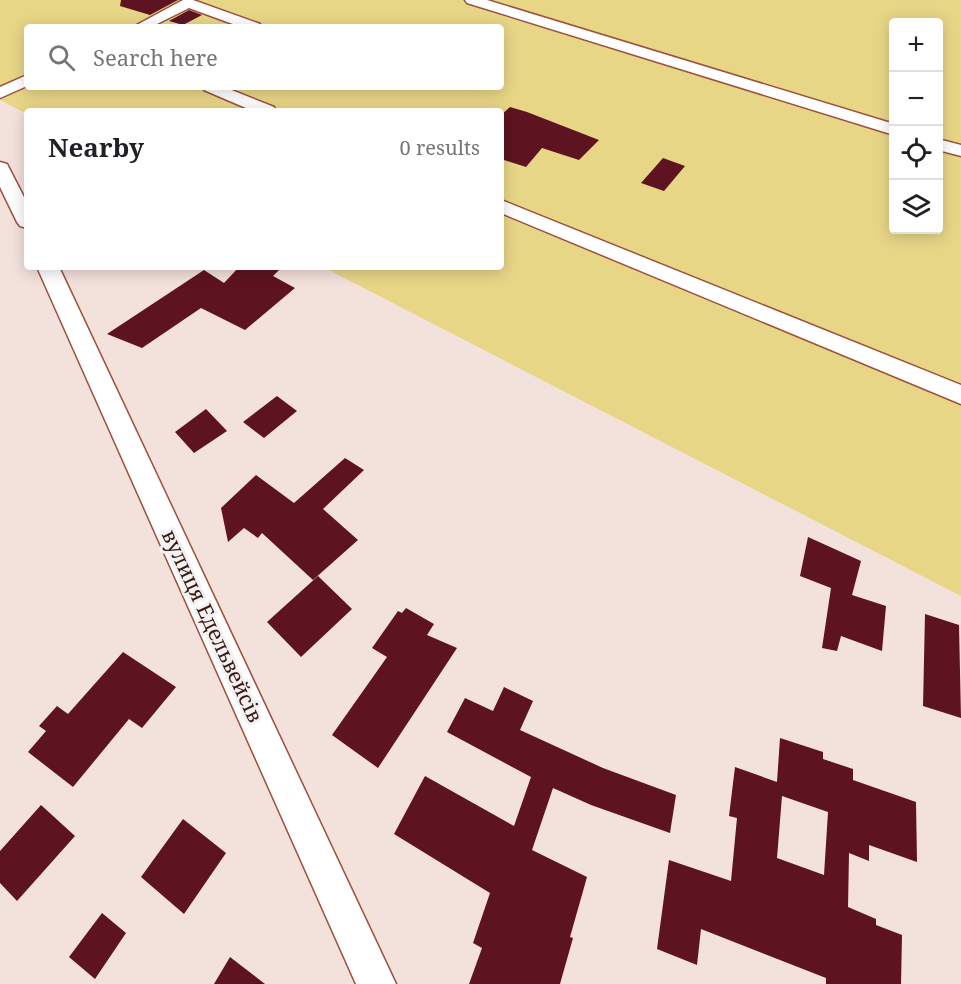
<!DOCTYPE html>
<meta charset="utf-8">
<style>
:root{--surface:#fff;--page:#f6f6f6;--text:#202124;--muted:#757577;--line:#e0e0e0}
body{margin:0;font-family:"Noto Serif",serif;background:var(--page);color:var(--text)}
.controls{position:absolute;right:18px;top:18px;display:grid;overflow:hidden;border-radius:6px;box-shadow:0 3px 15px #0003}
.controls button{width:54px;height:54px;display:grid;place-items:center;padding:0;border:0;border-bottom:2px solid var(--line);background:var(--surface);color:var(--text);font:30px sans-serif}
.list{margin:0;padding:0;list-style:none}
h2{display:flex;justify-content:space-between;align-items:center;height:78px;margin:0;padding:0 24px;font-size:26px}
h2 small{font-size:20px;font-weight:400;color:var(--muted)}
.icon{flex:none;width:33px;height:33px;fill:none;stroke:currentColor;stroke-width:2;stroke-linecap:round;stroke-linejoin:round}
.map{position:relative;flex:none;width:961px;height:984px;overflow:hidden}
.search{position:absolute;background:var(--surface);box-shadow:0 3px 15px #0003;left:24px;top:24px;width:480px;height:66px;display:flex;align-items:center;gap:15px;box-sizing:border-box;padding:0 21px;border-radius:6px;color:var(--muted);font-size:22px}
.panel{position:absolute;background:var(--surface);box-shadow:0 3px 15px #0003;left:24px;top:108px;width:480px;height:162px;border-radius:6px}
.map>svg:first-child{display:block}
.green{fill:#e8d687;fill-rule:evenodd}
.building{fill:#5e1320;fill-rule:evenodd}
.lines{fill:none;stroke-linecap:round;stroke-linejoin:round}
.minor-casing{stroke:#9d513c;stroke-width:3}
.minor{fill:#fff;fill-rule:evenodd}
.labels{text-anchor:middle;stroke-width:6;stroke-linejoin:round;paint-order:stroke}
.street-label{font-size:21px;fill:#3a1a11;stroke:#f2f2f2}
</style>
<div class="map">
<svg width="961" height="984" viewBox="0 0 961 984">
<rect width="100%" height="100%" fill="#f3e1dc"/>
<path class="green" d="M 0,0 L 961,0 L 961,596 L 323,267 L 501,267 L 501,111 L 27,111 L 27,114 L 0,100 ZM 894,22 L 938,22 L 938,230 L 894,230 ZM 27,27 L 501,27 L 501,87 L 27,87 Z"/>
<path class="building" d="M 121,0 L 178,0 L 150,15 L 120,6 Z
M 189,10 L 202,15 L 183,25 L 169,21 Z
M 510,107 L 527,112 L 599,140 L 579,160 L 542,148 L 526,167 L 501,159 L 501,115 Z
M 663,158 L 685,166 L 664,191 L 641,183 Z
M 239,267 L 282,267 L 273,276 L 295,288 L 245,330 L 201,308 L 142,348 L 107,334 L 204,270 L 224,283 Z
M 277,396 L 297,411 L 264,438 L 243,422 Z
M 206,409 L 227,431 L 194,453 L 175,432 Z
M 345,458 L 364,470 L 323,509 L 358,540 L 313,580 L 262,533 L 258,538 L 244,528 L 228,542 L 221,508 L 256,475 L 294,503 Z
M 808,537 L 861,561 L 852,595 L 886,606 L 882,651 L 841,636 L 837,651 L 822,648 L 831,588 L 800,576 Z
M 318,576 L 352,609 L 301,657 L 267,622 Z
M 406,608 L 434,624 L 427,635 L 457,648 L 378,768 L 332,735 L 387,657 L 372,648 L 398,611 L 402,613 Z
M 925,614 L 959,625 L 961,718 L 923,706 Z
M 123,652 L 176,687 L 142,728 L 129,719 L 73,787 L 28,752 L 46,731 L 39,726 L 57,706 L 68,714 Z
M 504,687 L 533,701 L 520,730 L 603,768 L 676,795 L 670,833 L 591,805 L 553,788 L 532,850 L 587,877 L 570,937 L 573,938 L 560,984 L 469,984 L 482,948 L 473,943 L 490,893 L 394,834 L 425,776 L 514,826 L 531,777 L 447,732 L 465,698 L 493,711 Z
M 780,738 L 823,752 L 823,759 L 853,769 L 853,780 L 916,802 L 917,862 L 869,845 L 869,861 L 849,853 L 848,907 L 876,919 L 876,925 L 902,935 L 901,984 L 826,984 L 826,978 L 701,929 L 697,965 L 657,949 L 669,860 L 731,881 L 737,818 L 729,816 L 735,767 L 777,782 ZM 782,796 L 828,812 L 824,875 L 777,858 Z
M 41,805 L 75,836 L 17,901 L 0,883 L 0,851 Z
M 183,819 L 226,853 L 184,914 L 141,877 Z
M 102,913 L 126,933 L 95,979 L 69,957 Z
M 230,957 L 265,984 L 214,984 Z"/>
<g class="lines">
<g class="minor-casing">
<path id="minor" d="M 183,0 L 193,0 L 260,24 L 262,27 L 241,27 L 189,8 L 151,27 L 133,27 Z
M 465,0 L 487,0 L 894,124 L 894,135 L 467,3 Z
M 27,75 L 27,86 L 0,98 L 0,87 Z
M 202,87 L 224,87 L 274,107 L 276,111 L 253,111 L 204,90 Z
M 938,139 L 961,145 L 961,156 L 938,150 Z
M 0,162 L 7,164 L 9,168 L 27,203 L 27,228 L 20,226 L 17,222 L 0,187 Z
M 501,200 L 961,385 L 961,404 L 501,213 Z
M 37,267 L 59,267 L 396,984 L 356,984 Z"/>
</g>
<use href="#minor" class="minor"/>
</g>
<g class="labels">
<g class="street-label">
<text transform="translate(212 626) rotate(65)" y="7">вулиця Едельвейсів</text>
</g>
</g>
</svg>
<div class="controls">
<button>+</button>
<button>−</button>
<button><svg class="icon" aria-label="locate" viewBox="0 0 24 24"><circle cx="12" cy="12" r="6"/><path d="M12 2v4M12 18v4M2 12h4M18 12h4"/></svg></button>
<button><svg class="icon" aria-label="layers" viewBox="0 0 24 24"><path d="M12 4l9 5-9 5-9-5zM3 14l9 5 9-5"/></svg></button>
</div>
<div class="search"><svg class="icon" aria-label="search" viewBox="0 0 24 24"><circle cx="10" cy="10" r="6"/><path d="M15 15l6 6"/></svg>Search here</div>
<section class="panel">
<h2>Nearby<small>0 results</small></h2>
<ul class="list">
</ul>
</section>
</div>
